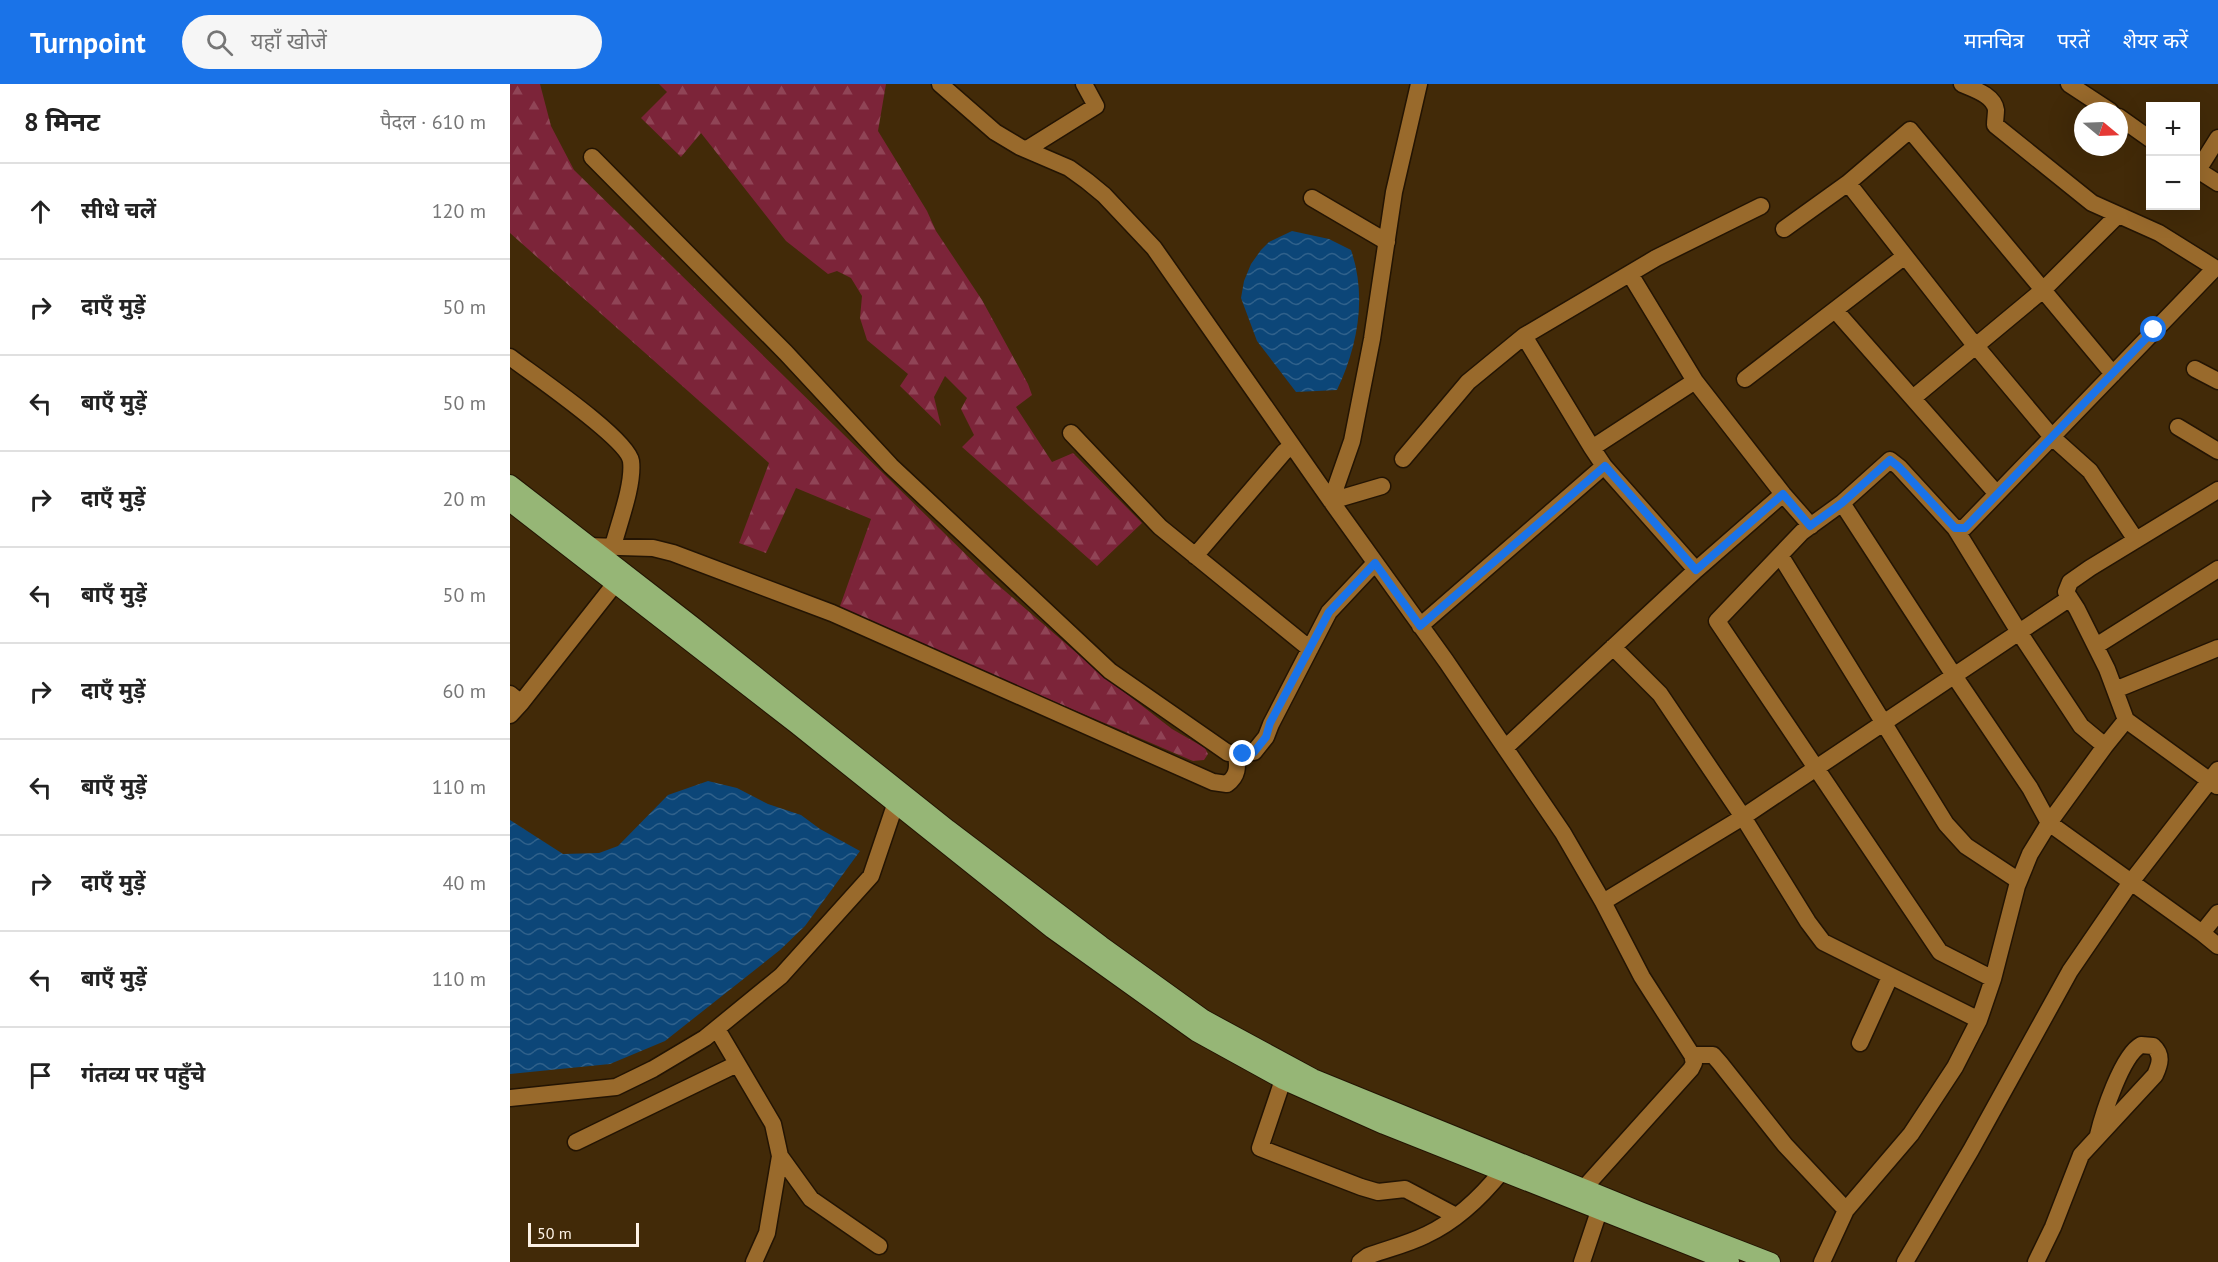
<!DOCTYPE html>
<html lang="hi">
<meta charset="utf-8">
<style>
:root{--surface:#fff;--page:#f6f6f6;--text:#222;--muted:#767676;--line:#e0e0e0;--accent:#1a73e8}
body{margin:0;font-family:"PT Sans","Noto Sans Devanagari",sans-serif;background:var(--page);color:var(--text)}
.controls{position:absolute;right:18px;top:18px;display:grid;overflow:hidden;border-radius:0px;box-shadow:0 6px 24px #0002}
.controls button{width:54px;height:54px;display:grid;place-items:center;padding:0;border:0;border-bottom:2px solid var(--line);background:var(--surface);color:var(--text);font:30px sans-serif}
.compass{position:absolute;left:1564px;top:18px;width:54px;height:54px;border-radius:50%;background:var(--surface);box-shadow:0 6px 24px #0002;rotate:109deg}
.scale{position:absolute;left:18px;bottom:15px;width:111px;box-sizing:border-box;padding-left:6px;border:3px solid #fdf2e6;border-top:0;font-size:16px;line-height:21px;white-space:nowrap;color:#fdf2e6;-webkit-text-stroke:4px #422a08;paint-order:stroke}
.stop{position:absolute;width:18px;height:18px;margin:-14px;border:4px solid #1a73e8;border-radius:50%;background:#fff}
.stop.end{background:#1a73e8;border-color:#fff;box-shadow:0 2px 6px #0008}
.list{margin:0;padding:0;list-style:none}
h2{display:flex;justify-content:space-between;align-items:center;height:78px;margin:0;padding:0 24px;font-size:26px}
h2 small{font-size:20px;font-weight:400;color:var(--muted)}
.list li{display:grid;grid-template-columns:39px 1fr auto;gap:18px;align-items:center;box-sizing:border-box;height:96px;padding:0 24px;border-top:2px solid var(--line)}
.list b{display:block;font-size:22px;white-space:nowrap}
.list em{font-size:20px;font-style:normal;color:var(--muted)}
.icon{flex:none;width:33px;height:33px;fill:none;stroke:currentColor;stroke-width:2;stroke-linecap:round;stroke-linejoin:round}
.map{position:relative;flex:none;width:1708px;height:1178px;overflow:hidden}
header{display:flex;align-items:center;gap:36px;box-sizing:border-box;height:84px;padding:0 30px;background:var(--accent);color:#fff}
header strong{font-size:28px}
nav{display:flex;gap:33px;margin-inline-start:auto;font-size:21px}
.search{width:420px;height:54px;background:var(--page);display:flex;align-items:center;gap:15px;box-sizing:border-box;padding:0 21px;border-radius:33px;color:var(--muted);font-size:22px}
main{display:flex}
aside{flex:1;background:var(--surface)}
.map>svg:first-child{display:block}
.forest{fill:url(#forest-firs)}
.water{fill:url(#water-waves)}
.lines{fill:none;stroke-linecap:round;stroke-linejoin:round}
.minor-casing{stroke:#231403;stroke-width:19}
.highway-casing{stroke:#231403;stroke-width:20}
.minor{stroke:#996a2c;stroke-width:16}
.highway{stroke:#96b676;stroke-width:18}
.route{stroke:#1a73e8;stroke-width:8}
</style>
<header>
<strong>Turnpoint</strong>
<div class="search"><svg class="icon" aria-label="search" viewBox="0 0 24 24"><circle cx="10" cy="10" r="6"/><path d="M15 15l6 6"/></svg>यहाँ खोजें</div>
<nav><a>मानचित्र</a><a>परतें</a><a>शेयर करें</a></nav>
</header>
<main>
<aside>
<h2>8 मिनट<small>पैदल · 610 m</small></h2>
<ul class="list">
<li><svg class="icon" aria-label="ahead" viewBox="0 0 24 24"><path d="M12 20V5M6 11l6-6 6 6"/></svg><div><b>सीधे चलें</b></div><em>120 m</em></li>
<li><svg class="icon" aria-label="right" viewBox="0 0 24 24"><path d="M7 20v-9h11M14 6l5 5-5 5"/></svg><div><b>दाएँ मुड़ें</b></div><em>50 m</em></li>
<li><svg class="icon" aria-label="left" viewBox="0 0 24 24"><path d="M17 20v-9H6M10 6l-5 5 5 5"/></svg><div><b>बाएँ मुड़ें</b></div><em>50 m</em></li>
<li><svg class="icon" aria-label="right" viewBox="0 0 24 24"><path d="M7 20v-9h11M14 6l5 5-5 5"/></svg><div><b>दाएँ मुड़ें</b></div><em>20 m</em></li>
<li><svg class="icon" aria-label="left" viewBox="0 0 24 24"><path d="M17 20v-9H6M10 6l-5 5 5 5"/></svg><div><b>बाएँ मुड़ें</b></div><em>50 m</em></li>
<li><svg class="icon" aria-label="right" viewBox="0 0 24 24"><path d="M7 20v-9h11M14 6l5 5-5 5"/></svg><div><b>दाएँ मुड़ें</b></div><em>60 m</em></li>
<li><svg class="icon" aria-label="left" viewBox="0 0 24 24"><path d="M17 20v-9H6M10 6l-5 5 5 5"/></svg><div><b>बाएँ मुड़ें</b></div><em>110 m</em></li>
<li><svg class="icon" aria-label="right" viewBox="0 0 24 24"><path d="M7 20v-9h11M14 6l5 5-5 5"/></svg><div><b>दाएँ मुड़ें</b></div><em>40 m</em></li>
<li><svg class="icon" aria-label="left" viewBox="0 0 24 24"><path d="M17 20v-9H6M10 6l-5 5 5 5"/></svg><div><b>बाएँ मुड़ें</b></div><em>110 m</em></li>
<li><svg class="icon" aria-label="arrive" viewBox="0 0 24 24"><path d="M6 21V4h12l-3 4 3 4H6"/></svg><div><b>गंतव्य पर पहुँचे</b></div></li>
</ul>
</aside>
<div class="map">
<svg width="1708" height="1178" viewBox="0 0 1708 1178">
<defs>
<pattern id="forest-firs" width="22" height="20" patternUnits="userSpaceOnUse" patternTransform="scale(1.5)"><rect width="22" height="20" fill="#7c2439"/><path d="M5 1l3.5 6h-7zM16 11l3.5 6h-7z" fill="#904456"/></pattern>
<pattern id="water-waves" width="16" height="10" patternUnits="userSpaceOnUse" patternTransform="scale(1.5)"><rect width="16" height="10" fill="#0c4678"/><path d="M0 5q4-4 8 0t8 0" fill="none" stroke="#30618b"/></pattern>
</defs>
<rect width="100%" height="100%" fill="#422a08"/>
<path class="forest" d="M 0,0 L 30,0 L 41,42 L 64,86 L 481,495 L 591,590 L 662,645 L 695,664 L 698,670 L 694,676 L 683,677 L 329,525 L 361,435 L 286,404 L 256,469 L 229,459 L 259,379 L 0,149 Z
M 149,0 L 376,0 L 368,47 L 417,127 L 426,147 L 472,216 L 518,300 L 522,311 L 506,323 L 542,378 L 563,369 L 632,439 L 587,482 L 452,363 L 464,351 L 451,325 L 457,314 L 435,292 L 424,313 L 431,342 L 390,302 L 398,290 L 357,256 L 350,234 L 352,212 L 341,194 L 327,187 L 318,190 L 276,157 L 191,49 L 171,73 L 131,34 L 157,8 Z"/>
<path class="water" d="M 782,147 L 819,155 L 841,166 C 857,212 848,262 827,306 L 786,308 L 747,257 L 731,214 L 734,197 L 741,180 L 751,166 L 759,158 Z
M 198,697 L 227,704 L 258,720 L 291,731 L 310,745 L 350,767 L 295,842 L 270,866 L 155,957 L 100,980 L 0,990 L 0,736 L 53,770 L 89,769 L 108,762 L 158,711 Z"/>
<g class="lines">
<g class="minor-casing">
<path id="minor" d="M 430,0 L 485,48 L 510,63 L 559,84 L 577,97 L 594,111 L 644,164 L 821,417 L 936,577 L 1053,749 L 1093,818 L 1132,893 L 1182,971 L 1184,979 L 1181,985 L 1074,1104
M 1452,0 C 1463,5 1484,11 1486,26 C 1486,31 1485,35 1485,41 L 1582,119 L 1649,149 L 1705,184 L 1542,353 L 1580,387 L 1626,456
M 1559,0 L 1600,27
M 1609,33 L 1640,55
M 517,65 L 586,22 L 574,0
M 82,73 L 276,269 L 381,382 L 600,587 L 718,669 L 744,668 L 756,653 L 761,640 L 819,528 L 865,479
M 1686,85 L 1708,99
M 1688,86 L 1708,54
M 1338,99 L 1400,46 L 1603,290
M 802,114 L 877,158
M 1274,145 L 1338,99 L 1460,255 L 1542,353 L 1454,444 L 1445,444 L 1389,383 L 1380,376 L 1332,419 L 1443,590 L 1520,704 L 1539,739 L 1692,849 L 1708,829
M 1325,226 L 1487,410
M 1014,252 L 1146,174 L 1251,122
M 0,273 C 22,290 117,354 121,377 C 124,400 109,439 103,462
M 1685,285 L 1708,297
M 1235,295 L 1395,172
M 1185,297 L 1273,410 L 1301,442
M 1403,314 L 1533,206 L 1607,132
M 1668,343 L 1708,367
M 561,349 L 650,443 L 800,565
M 893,375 L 958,298 L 1014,252 L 1082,364
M 1094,382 L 1186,486
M 821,417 L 842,357 L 862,255 L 884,108 L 909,0
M 821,417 L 872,402
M 1332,419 L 1292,448 L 1207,537 L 1430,868 L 1483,895
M 77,462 L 143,464 L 163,469 L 322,529 L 703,698 L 717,700 C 728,692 728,683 726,670
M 1270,471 L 1436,740 L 1456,762 L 1509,797
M 685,472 L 774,368 L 782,362
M 910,542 L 1094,382 L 1082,364 L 1185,297 L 1120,190
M 1586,562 L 1708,485
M 1103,563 L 1150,610 L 1233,733 L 1298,838 L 1313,858 L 1469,936
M 1605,606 L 1708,564
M 0,610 L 11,619 L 0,631
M 11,619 L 104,501
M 1595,662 L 1616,636
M 995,664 L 1186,486 L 1273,410
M 1707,702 L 1616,636 L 1597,585 L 1567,525 L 1556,508 L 1560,498 L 1580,484 L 1708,406
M 1093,818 L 1233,733 L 1560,514
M 1692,849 L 1708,862
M 207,945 L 263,1040 L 270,1072 L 257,1149 L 244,1178
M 1350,959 L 1380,893
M 1182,971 L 1203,971 L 1210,979 L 1275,1061 L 1336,1126
M 777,984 L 750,1064 L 851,1103 L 868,1108 L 895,1105 L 946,1132
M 0,1014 L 106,1003 L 143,985 L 195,954 L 271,892 L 361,792 L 385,721 L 391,708
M 66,1058 L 227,980
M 270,1072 L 301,1115 L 369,1162
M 850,1178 L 858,1172 C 877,1165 898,1160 916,1151 C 946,1137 972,1112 992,1087
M 1072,1178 L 1089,1127
M 1312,1178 L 1336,1126 L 1401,1050 L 1445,983 L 1469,936 L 1483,895 L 1507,802 L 1520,770 L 1539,739 L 1595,662 L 1571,642 L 1509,548 L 1445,444
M 1395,1178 L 1461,1066 L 1560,887 L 1621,798 L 1708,686
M 1526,1178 L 1543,1143 L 1571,1071 L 1645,991 C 1650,980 1653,971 1643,962 L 1631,961 C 1612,971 1593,1030 1588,1051"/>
</g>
<g class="highway-casing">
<path id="highway" d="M 0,400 L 182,541 L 438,745 L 591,861 L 694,935 L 803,994 L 1130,1127 L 1261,1178
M 0,418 L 287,641 L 542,845 L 686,948 L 773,996 L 874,1041 L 1220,1178"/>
</g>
<use href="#minor" class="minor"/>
<use href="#highway" class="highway"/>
</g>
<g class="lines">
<path class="route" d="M 733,670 L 744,668 L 756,653 L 760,639 L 819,528 L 865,479 L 910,542 L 1095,382 L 1186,486 L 1273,410 L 1300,442 L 1332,419 L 1380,376 L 1389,383 L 1445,444 L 1455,444 L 1644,246"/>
</g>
</svg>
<div class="controls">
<button>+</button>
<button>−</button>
</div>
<svg class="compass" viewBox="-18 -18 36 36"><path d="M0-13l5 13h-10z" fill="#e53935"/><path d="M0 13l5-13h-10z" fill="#767676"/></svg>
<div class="scale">50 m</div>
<div class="stop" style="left:1644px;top:246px"></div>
<div class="stop end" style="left:733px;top:670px"></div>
</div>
</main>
